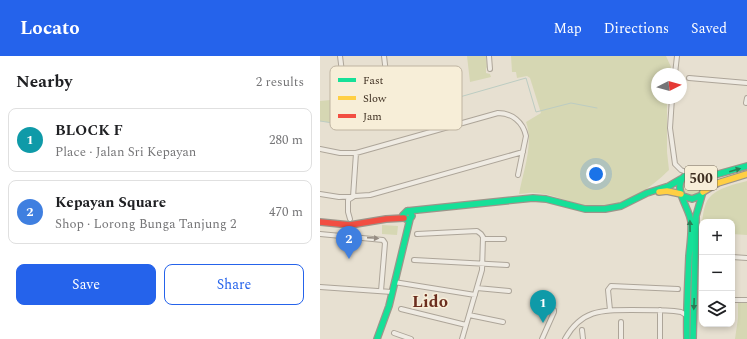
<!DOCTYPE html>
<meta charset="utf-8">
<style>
:root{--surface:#fff;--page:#f2f2f2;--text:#202124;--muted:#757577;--line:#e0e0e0;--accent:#2563eb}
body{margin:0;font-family:Spectral,serif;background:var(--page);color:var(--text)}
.controls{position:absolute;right:12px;bottom:12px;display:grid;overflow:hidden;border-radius:8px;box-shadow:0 2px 6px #0003}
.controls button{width:36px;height:36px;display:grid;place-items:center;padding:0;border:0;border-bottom:1px solid var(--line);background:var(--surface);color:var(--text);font:20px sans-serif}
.compass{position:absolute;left:331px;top:12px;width:36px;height:36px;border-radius:50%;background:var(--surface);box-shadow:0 2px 6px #0003;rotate:84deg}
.you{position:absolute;left:276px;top:118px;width:14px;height:14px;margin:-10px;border:3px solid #fff;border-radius:50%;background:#1a73e8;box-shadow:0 0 0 6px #1a73e833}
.badge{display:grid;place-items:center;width:26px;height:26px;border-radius:50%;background:var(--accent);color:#fff;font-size:13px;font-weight:700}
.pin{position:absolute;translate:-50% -33px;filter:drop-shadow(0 1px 2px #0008)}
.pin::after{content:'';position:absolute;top:21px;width:14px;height:12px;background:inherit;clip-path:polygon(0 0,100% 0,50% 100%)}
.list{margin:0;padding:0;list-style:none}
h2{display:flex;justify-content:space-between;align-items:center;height:52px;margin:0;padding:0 16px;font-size:17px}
h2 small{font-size:13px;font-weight:400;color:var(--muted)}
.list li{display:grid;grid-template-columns:26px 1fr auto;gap:12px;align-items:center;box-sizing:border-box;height:64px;margin:0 8px 8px;padding:0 8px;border:1px solid var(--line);border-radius:8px}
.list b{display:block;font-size:15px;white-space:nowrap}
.list p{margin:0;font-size:13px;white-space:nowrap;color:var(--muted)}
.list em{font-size:13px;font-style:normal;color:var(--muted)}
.actions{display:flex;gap:8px;padding:12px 16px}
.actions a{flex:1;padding:9px 0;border:1px solid var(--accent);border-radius:8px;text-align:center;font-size:14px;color:var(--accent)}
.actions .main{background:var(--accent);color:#fff}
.icon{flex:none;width:22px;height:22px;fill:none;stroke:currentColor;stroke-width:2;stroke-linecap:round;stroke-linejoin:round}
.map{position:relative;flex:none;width:427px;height:283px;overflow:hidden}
header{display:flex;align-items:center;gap:24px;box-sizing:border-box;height:56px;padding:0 20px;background:var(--accent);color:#fff}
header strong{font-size:19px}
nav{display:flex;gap:22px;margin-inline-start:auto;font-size:14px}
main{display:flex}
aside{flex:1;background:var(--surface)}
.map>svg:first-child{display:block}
.green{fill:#d6d7b3}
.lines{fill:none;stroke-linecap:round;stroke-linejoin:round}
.stream{stroke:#bcccc2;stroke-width:1}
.street-casing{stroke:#ada599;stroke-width:6}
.fast-casing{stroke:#9c958a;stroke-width:8}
.slow-casing{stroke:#9c958a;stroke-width:8}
.jam-casing{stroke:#9c958a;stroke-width:8}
.street{stroke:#efebe3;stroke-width:4}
.fast{stroke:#16e098;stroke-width:5.5}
.slow{stroke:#ffcf43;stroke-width:5.5}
.jam{stroke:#f24e42;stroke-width:5.5}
.oneway{fill:#2b7e56}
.oneway2{fill:#968c82}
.labels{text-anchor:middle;stroke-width:3;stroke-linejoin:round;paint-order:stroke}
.shield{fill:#f7eed8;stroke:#756857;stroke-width:1}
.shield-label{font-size:14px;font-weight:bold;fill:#3d2e20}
.quarter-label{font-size:17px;font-weight:bold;fill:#6b2e1e;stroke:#f7eed8}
.key{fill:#f7eed8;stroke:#bfb4a1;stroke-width:1}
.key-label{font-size:11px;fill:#3d2e20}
</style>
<header>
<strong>Locato</strong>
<nav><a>Map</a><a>Directions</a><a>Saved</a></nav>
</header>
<main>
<aside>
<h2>Nearby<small>2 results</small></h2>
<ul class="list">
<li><span class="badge" style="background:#0f9aa8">1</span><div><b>BLOCK F</b><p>Place · Jalan Sri Kepayan</p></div><em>280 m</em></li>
<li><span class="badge" style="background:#3f7fe0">2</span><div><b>Kepayan Square</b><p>Shop · Lorong Bunga Tanjung 2</p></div><em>470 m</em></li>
</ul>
<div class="actions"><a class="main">Save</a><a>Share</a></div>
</aside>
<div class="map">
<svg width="427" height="283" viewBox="0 0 427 283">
<rect width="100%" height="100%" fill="#e7e0d1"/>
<path class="green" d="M 147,0 L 166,0 L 167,11 L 166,13 L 166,17 L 170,18 L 171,21 L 150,26 Z
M 191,0 L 346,0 L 351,11 L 350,18 L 337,18 L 337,42 L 347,42 L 347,96 L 349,114 C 329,134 298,155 268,150 C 251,147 230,137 214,137 C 209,136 204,138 199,138 C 203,116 214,88 206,66 L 221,57 L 210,22 L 207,20 L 197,22 L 196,16 L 192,16 Z
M 103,39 L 106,51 L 42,69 L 32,70 L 0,65 L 0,45 L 21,43 C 23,59 36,57 49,55 Z
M362 131a10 10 0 1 1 20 0a10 10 0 1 1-20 0Z
M 427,125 L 427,179 L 412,178 L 412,166 L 382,166 C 383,159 384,148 389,142 C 397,132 415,128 427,125 Z
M 62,169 L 78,170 L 77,179 L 62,178 Z
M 418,247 L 427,247 L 427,283 L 415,283 L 418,262 Z"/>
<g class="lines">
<path class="stream" d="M 0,65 L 32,70 L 42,69 L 206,22 L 216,56 L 251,47 L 277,52"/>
<g class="street-casing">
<path id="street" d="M 20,0 L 26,48 C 34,58 60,52 67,44 L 68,34 L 64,0
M 169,0 L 170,13
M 355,18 L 357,0
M 369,22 L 427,27
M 352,42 L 350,72 L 355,108 L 361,114 L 371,118
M 426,47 L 427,42
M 0,93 L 20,97 L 36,97 L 178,57 C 192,57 203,66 206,80 L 198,119
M 0,138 L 19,141 L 50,139 L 203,96
M 30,163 L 28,156 L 28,144 L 33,141 L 36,97
M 0,178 L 63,184 L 65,187 L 61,235
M 97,178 L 157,175 L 161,178 L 163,181 L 162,214 L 142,283
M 164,183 L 184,183
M 412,201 L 427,202
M 94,204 L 187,209
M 74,226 L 155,239
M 0,231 L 72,236
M 157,232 L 189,235
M 412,244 L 427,244
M 81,253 L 146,269
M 290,254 L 288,234 L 291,230 L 358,233
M 340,254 L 340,283
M 149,259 L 183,266
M 301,266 L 301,283
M 262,274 L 263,283
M 74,277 L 91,283
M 222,283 L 234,256 L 234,254 L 223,245
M 245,283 C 261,254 281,254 311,254 C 325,254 340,254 354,255 L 361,256 L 366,259"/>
</g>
<g class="fast-casing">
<path id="fast" d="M 377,119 L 391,120 L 427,110
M 363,140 L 372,143 L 382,139 C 383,135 385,131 384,127 C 381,117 368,115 362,123 C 354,134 370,154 371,166 C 372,177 370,189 369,200 C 368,228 366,255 367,283
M 88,155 L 91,157 L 92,160 L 90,163 L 86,163 L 83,159 L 87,155 L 213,142 L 226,143 L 265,153 L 285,153 L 301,150 L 327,137 L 349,130 L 361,123
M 57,283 L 69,250 L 90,163
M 373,283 L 376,160 L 382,139"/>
</g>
<g class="slow-casing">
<path id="slow" d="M 339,136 L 347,135 L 361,138
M 383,136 L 398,127 L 427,118"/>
</g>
<g class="jam-casing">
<path id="jam" d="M 0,166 L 30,169 L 66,163 L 84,162"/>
</g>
<use href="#street" class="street"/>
<use href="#fast" class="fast"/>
<use href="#slow" class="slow"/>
<use href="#jam" class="jam"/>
</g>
<defs><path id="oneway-solid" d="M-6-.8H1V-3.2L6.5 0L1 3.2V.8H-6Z"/></defs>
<g class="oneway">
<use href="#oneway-solid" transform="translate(415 114) rotate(-16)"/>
<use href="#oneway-solid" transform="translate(370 170) rotate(-91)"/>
<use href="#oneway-solid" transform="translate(374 248) rotate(92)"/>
</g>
<use class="oneway2" href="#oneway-solid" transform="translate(53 182) rotate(4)"/>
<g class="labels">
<rect class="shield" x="365" y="110" width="32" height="24" rx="3"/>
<g class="shield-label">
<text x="381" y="127">500</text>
</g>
<g class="quarter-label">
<text x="110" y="251">Lido</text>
</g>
</g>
<rect x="10" y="10" width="132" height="64" rx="6" class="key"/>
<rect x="18" y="22" width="18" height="4" fill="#16e098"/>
<rect x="18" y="40" width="18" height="4" fill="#ffcf43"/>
<rect x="18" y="58" width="18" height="4" fill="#f24e42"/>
<g class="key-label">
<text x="43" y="28">Fast</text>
<text x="43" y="46">Slow</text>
<text x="43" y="64">Jam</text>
</g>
</svg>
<div class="controls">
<button>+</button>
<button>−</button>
<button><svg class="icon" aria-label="layers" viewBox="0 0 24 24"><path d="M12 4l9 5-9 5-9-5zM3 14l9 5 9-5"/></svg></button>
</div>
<svg class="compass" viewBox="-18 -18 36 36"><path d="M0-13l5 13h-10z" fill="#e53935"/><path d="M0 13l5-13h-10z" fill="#757577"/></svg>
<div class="you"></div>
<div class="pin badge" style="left:223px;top:267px;background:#0f9aa8">1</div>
<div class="pin badge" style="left:29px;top:203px;background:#3f7fe0">2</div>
</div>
</main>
